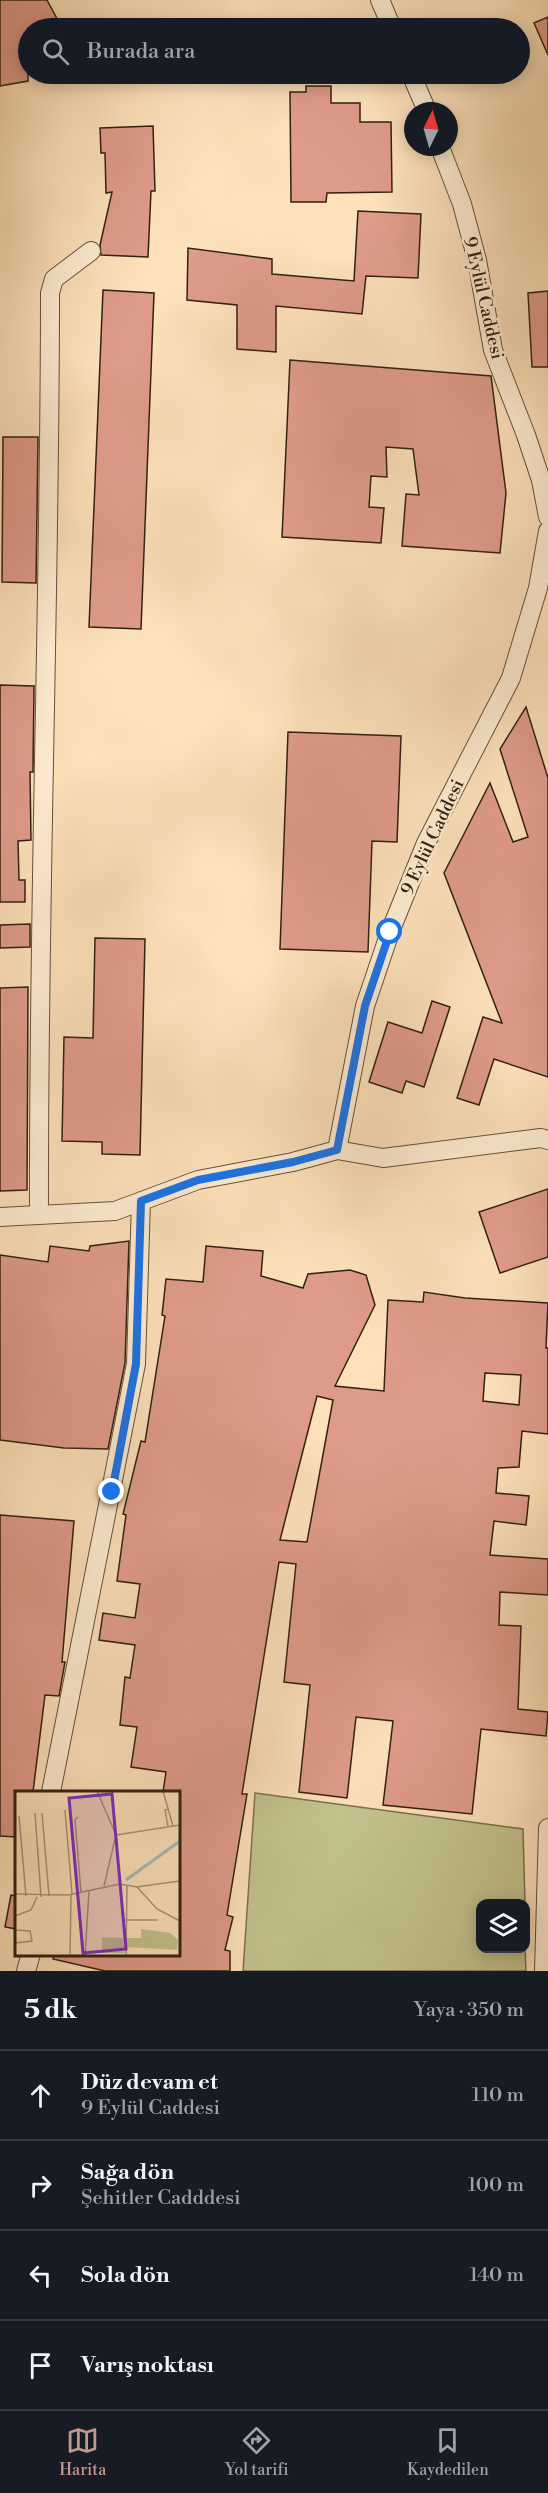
<!DOCTYPE html>
<html lang="tr">
<meta charset="utf-8">
<style>
:root{--surface:#171b24;--page:#20242c;--text:#f1f3f6;--muted:#9ea1a6;--line:#363941;--accent:#c59692}
body{margin:0;font-family:"Libre Bodoni",serif;background:var(--page);color:var(--text)}
.controls{position:absolute;right:18px;bottom:18px;display:grid;overflow:hidden;border-radius:12px;box-shadow:0 3px 15px #0003}
.controls button{width:54px;height:54px;display:grid;place-items:center;padding:0;border:0;border-bottom:2px solid var(--line);background:var(--surface);color:var(--text);font:30px sans-serif}
.compass{position:absolute;left:404px;top:102px;width:54px;height:54px;border-radius:50%;background:var(--surface);box-shadow:0 3px 15px #0003;rotate:5deg}
.stop{position:absolute;width:18px;height:18px;margin:-14px;border:4px solid #1a73e8;border-radius:50%;background:#fff}
.stop.end{background:#1a73e8;border-color:#fff;box-shadow:0 2px 6px #0008}
.list{margin:0;padding:0;list-style:none}
h2{display:flex;justify-content:space-between;align-items:center;height:78px;margin:0;padding:0 24px;font-size:26px}
h2 small{font-size:20px;font-weight:400;color:var(--muted)}
.list li{display:grid;grid-template-columns:39px 1fr auto;gap:18px;align-items:center;box-sizing:border-box;height:90px;padding:0 24px;border-top:2px solid var(--line)}
.list b{display:block;font-size:22px;white-space:nowrap}
.list p{margin:0;font-size:20px;white-space:nowrap;color:var(--muted)}
.list em{font-size:20px;font-style:normal;color:var(--muted)}
.icon{flex:none;width:33px;height:33px;fill:none;stroke:currentColor;stroke-width:2;stroke-linecap:round;stroke-linejoin:round}
.map{position:relative;flex:none;width:548px;height:1971px;overflow:hidden}
.search{position:absolute;background:var(--surface);box-shadow:0 3px 15px #0003;left:18px;right:18px;top:18px;height:66px;display:flex;align-items:center;gap:15px;box-sizing:border-box;padding:0 21px;border-radius:33px;color:var(--muted);font-size:22px}
.sheet{height:438px;background:var(--surface)}
nav{display:flex;justify-content:space-around;align-items:center;box-sizing:border-box;height:84px;border-top:2px solid var(--line);background:var(--surface);font-size:16px;color:var(--muted)}
nav a{display:grid;justify-items:center;gap:3px}
nav .on{color:var(--accent)}
.map>svg:first-child{display:block}
.green{fill:#c3c28d;stroke:#7a724f;stroke-width:1.5}
.building{fill:#df9b8a;stroke:#312111;stroke-width:1.5;fill-rule:evenodd}
.lines{fill:none;stroke-linecap:round;stroke-linejoin:round}
.minor-casing{stroke:#64513b;stroke-width:20}
.minor{stroke:#feecd2;stroke-width:18}
.route{stroke:#1a73e8;stroke-width:8}
.labels{text-anchor:middle;stroke-width:5;stroke-linejoin:round;paint-order:stroke}
.street-label{font-size:18px;fill:#312111;stroke:#feecd2}
.inset-river{fill:none;stroke:#a4bbba;stroke-width:3}
.inset-road{fill:none;stroke:#ab9476;stroke-width:1.5}
.view{fill:#7b2cbf;fill-opacity:0.15;stroke:#7b2cbf;stroke-width:3}
.inset-edge{fill:none;stroke:#312111;stroke-width:3}
</style>
<div class="map">
<svg width="548" height="1971" viewBox="0 0 548 1971">
<rect width="100%" height="100%" fill="#fde1ba"/>
<filter id="stains"><feTurbulence type="fractalNoise" baseFrequency=".00333" numOctaves="4"/><feColorMatrix values="0 0 0 0 .2 0 0 0 0 .09 0 0 0 0 .02 0 0 0 .5 -.17"/></filter>
<radialGradient id="worn" r=".72"><stop offset=".6" stop-color="#630" stop-opacity="0"/><stop offset="1" stop-color="#630" stop-opacity=".3"/></radialGradient>
<path class="green" d="M 255,1793 L 523,1829 L 525,1903 L 480,1904 L 480,1948 L 525,1949 L 526,1971 L 243,1971 Z"/>
<path class="building" d="M 0,0 L 47,0 L 62,28 L 28,28 L 28,81 L 0,86 Z
M 548,17 L 548,55 L 534,23 Z
M 306,86 L 331,86 L 331,103 L 360,103 L 360,122 L 391,122 L 392,192 L 327,193 L 326,202 L 291,202 L 290,92 L 306,92 Z
M 153,126 L 155,191 L 151,191 L 148,257 L 101,255 L 100,245 L 112,192 L 106,193 L 105,153 L 101,153 L 100,128 Z
M 358,211 L 421,214 L 418,278 L 366,276 L 362,314 L 276,306 L 276,352 L 237,349 L 237,305 L 187,300 L 188,248 L 272,259 L 272,274 L 354,281 Z
M 103,290 L 154,293 L 141,629 L 89,627 Z
M 548,291 L 548,367 L 532,367 L 528,293 Z
M 290,360 L 491,376 L 506,493 L 500,553 L 402,546 L 406,494 L 419,495 L 413,449 L 386,447 L 387,477 L 371,476 L 369,507 L 384,508 L 381,543 L 282,537 Z
M 3,437 L 38,437 L 36,583 L 2,582 Z
M 0,685 L 34,686 L 33,772 L 30,772 L 31,840 L 18,841 L 19,880 L 25,880 L 25,902 L 0,902 Z
M 526,707 L 548,778 L 548,1077 L 494,1059 L 479,1105 L 457,1098 L 483,1017 L 502,1023 L 444,873 L 490,783 L 513,842 L 528,837 L 500,749 Z
M 288,732 L 401,736 L 397,842 L 372,841 L 368,952 L 280,949 Z
M 30,924 L 30,947 L 0,948 L 0,925 Z
M 95,938 L 145,939 L 140,1155 L 102,1154 L 102,1142 L 62,1141 L 64,1037 L 93,1038 Z
M 28,987 L 27,1190 L 0,1191 L 0,988 Z
M 432,1001 L 450,1007 L 424,1087 L 406,1081 L 402,1093 L 369,1082 L 388,1022 L 422,1033 Z
M 548,1189 L 548,1257 L 500,1273 L 479,1212 Z
M 129,1241 L 125,1363 L 108,1449 L 64,1448 L 0,1440 L 0,1255 L 48,1262 L 50,1246 L 89,1251 L 90,1246 Z
M 206,1246 L 263,1251 L 261,1276 L 303,1288 L 308,1274 L 350,1270 L 366,1275 L 375,1305 L 335,1386 L 384,1391 L 388,1300 L 423,1302 L 424,1292 L 465,1298 L 548,1303 L 546,1348 L 548,1348 L 548,1434 L 522,1431 L 519,1467 L 498,1468 L 496,1493 L 529,1496 L 526,1525 L 494,1521 L 490,1555 L 548,1559 L 548,1595 L 500,1592 L 499,1625 L 521,1626 L 518,1709 L 548,1712 L 546,1736 L 481,1729 L 472,1814 L 383,1805 L 393,1721 L 356,1717 L 347,1798 L 299,1792 L 310,1685 L 284,1682 L 296,1564 L 279,1562 L 242,1794 L 247,1794 L 227,1915 L 233,1917 L 225,1950 L 230,1951 L 230,1971 L 105,1971 L 53,1959 L 54,1954 L 178,1954 L 178,1792 L 163,1792 L 166,1772 L 131,1767 L 137,1727 L 120,1725 L 125,1677 L 130,1678 L 135,1645 L 99,1640 L 103,1613 L 135,1618 L 140,1584 L 117,1581 L 126,1515 L 123,1514 L 141,1441 L 145,1442 L 165,1316 L 162,1315 L 166,1279 L 203,1282 ZM 485,1373 L 521,1375 L 519,1405 L 483,1401 ZM 317,1396 L 333,1400 L 307,1542 L 280,1540 Z
M 0,1515 L 74,1521 L 62,1662 L 65,1662 L 59,1696 L 45,1695 L 33,1792 L 16,1792 L 16,1837 L 0,1836 Z
M 11,1895 L 16,1896 L 16,1929 L 5,1927 Z"/>
<g class="lines">
<g class="minor-casing">
<path id="minor" d="M 380,0 L 392,28
M 411,74 L 427,111
M 440,147 L 462,204 L 477,260 L 493,350 L 526,435 L 541,480 L 548,517
M 337,1150 L 365,1006 L 390,932 L 426,843 L 511,678 L 538,588 L 548,531
M 39,1215 C 38,908 50,600 50,293 L 54,279 L 91,251
M 0,1217 L 115,1211 L 198,1180 L 293,1162 L 337,1150 L 383,1158 L 541,1138 L 548,1140
M 51,1792 L 136,1364 L 141,1201
M 26,1971 L 31,1954
M 544,1971 L 548,1828"/>
</g>
<use href="#minor" class="minor"/>
</g>
<g class="lines">
<path class="route" d="M 112,1492 L 136,1364 L 141,1201 L 198,1180 L 293,1162 L 337,1150 L 365,1006 L 390,932"/>
</g>
<g class="labels">
<g class="street-label">
<text transform="translate(484 298) rotate(77)" y="6">9 Eylül Caddesi</text>
<text transform="translate(432 837) rotate(-65)" y="6">9 Eylül Caddesi</text>
</g>
</g>
<g transform="translate(15 1791)">
<rect width="165" height="165" fill="#fde1ba"/>
<path d="M 126,138 L 155,142 L 163,149 L 162,159 L 112,156 L 111,147 L 126,147 ZM 87,146 L 108,147 L 110,162 L 87,162 Z" fill="#c3c28d"/>
<path class="inset-river" d="M 111,89 L 165,50"/>
<path class="inset-road" d="M 82,0 L 101,44 L 89,95M 148,0 L 158,35M 50,19 L 57,103M 20,22 L 26,106M 27,22 L 34,105M 4,25 L 11,105M 63,26 L 60,29 L 66,102M 153,36 L 150,19 L 154,18M 101,44 L 165,34M 121,96 L 165,90M 0,103 L 53,104 L 105,93 L 122,96 L 142,118 L 165,130M 0,125 L 16,119 L 22,106M 110,129 L 142,129M 0,139 L 15,140 L 17,150 L 0,152M 55,165 L 56,103M 70,165 L 74,100M 111,165 L 112,94"/>
<path class="view" d="M 97,3 L 111,158 L 68,162 L 54,7 Z"/>
<rect width="165" height="165" class="inset-edge"/>
</g>
<rect width="100%" height="100%" filter="url(#stains)"/>
<rect width="100%" height="100%" fill="url(#worn)"/>
</svg>
<div class="controls">
<button><svg class="icon" aria-label="layers" viewBox="0 0 24 24"><path d="M12 4l9 5-9 5-9-5zM3 14l9 5 9-5"/></svg></button>
</div>
<svg class="compass" viewBox="-18 -18 36 36"><path d="M0-13l5 13h-10z" fill="#e53935"/><path d="M0 13l5-13h-10z" fill="#9ea1a6"/></svg>
<div class="stop" style="left:390px;top:932px"></div>
<div class="stop end" style="left:112px;top:1492px"></div>
<div class="search"><svg class="icon" aria-label="search" viewBox="0 0 24 24"><circle cx="10" cy="10" r="6"/><path d="M15 15l6 6"/></svg>Burada ara</div>
</div>
<section class="sheet">
<h2>5 dk<small>Yaya · 350 m</small></h2>
<ul class="list">
<li><svg class="icon" aria-label="ahead" viewBox="0 0 24 24"><path d="M12 20V5M6 11l6-6 6 6"/></svg><div><b>Düz devam et</b><p>9 Eylül Caddesi</p></div><em>110 m</em></li>
<li><svg class="icon" aria-label="right" viewBox="0 0 24 24"><path d="M7 20v-9h11M14 6l5 5-5 5"/></svg><div><b>Sağa dön</b><p>Şehitler Cadddesi</p></div><em>100 m</em></li>
<li><svg class="icon" aria-label="left" viewBox="0 0 24 24"><path d="M17 20v-9H6M10 6l-5 5 5 5"/></svg><div><b>Sola dön</b></div><em>140 m</em></li>
<li><svg class="icon" aria-label="arrive" viewBox="0 0 24 24"><path d="M6 21V4h12l-3 4 3 4H6"/></svg><div><b>Varış noktası</b></div></li>
</ul>
</section>
<nav>
<a class="on"><svg class="icon" aria-label="map" viewBox="0 0 24 24"><path d="M3 6l6-2 6 2 6-2v14l-6 2-6-2-6 2zM9 4v14M15 6v14"/></svg>Harita</a>
<a><svg class="icon" aria-label="directions" viewBox="0 0 24 24"><path d="M12 3l9 9-9 9-9-9zM9 14v-3h6M13 9l2 2-2 2"/></svg>Yol tarifi</a>
<a><svg class="icon" aria-label="saved" viewBox="0 0 24 24"><path d="M7 4h10v16l-5-4-5 4z"/></svg>Kaydedilen</a>
</nav>
